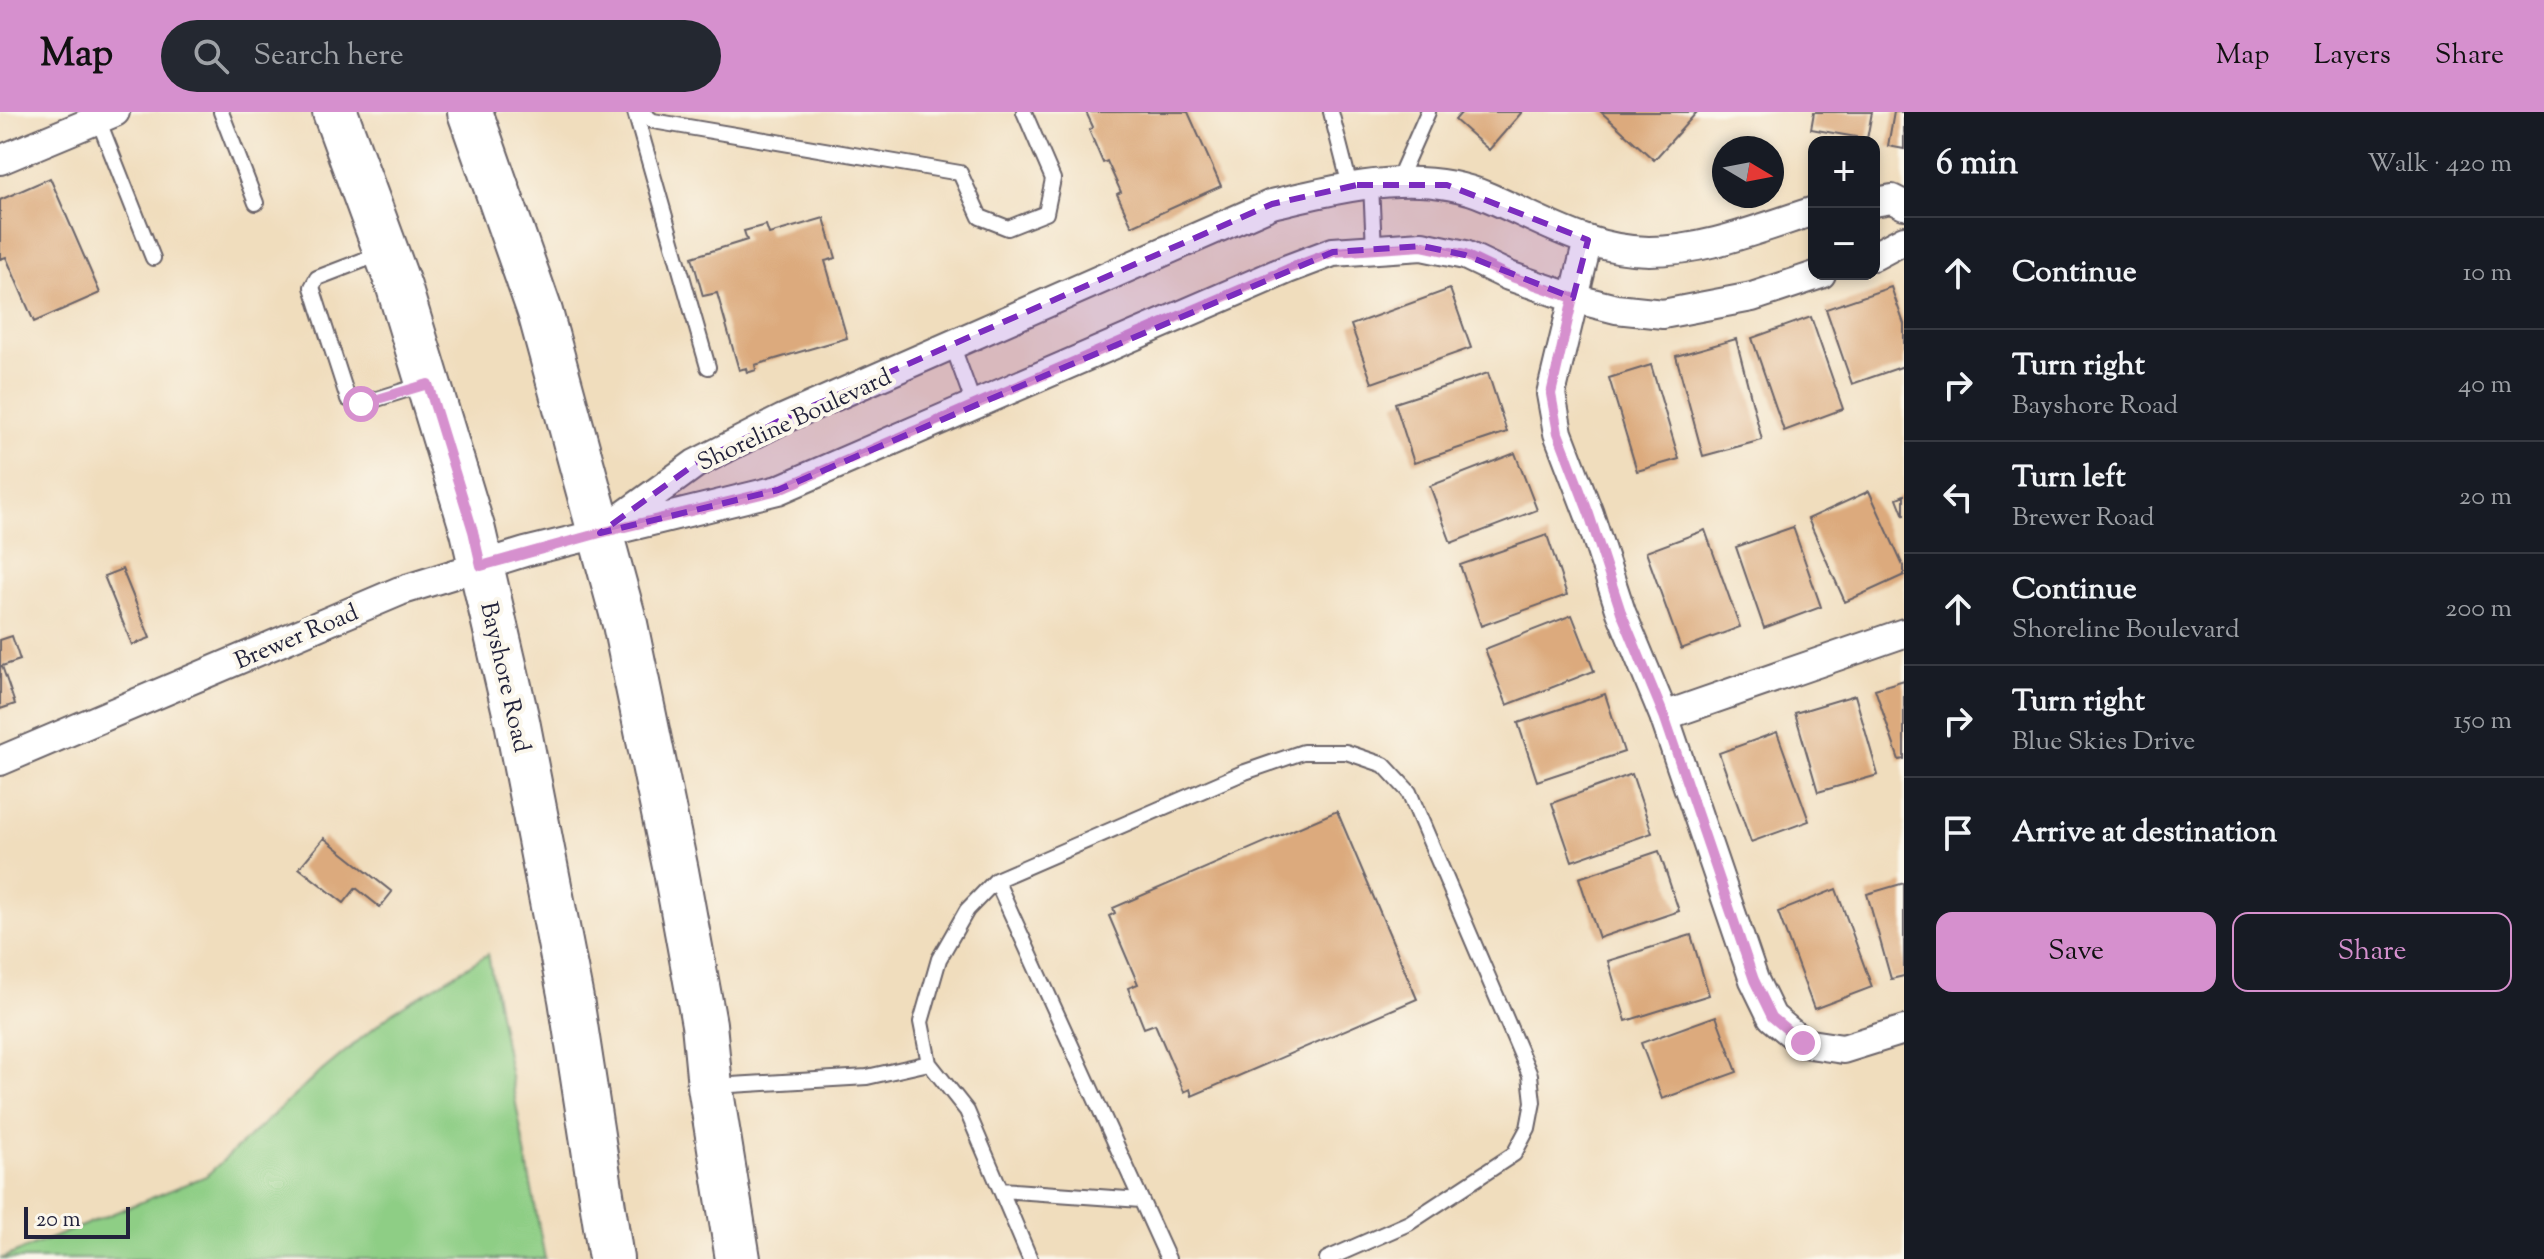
<!DOCTYPE html>
<meta charset="utf-8">
<style>
:root{--surface:#171b24;--page:#242831;--text:#f1f3f6;--muted:#9ea1a6;--line:#363941;--accent:#d690ce}
body{margin:0;font-family:"Sorts Mill Goudy",serif;background:var(--page);color:var(--text)}
.controls{position:absolute;right:24px;top:24px;display:grid;overflow:hidden;border-radius:16px;box-shadow:0 4px 12px #0003}
.controls button{width:72px;height:72px;display:grid;place-items:center;padding:0;border:0;border-bottom:2px solid var(--line);background:var(--surface);color:var(--text);font:40px sans-serif}
.compass{position:absolute;left:1712px;top:24px;width:72px;height:72px;border-radius:50%;background:var(--surface);box-shadow:0 4px 12px #0003;rotate:100deg}
.scale{position:absolute;left:24px;bottom:20px;width:106px;box-sizing:border-box;padding-left:8px;border:4px solid #22223b;border-top:0;font-size:22px;line-height:28px;white-space:nowrap;color:#22223b;-webkit-text-stroke:6px #fbf7ec;paint-order:stroke}
.stop{position:absolute;width:24px;height:24px;margin:-18px;border:6px solid #d690ce;border-radius:50%;background:#fff}
.stop.end{background:#d690ce;border-color:#fff;box-shadow:0 2px 8px #0008}
.list{margin:0;padding:0;list-style:none}
h2{display:flex;justify-content:space-between;align-items:center;height:104px;margin:0;padding:0 32px;font-size:34px}
h2 small{font-size:26px;font-weight:400;color:var(--muted)}
.list li{display:grid;grid-template-columns:52px 1fr auto;gap:24px;align-items:center;box-sizing:border-box;height:112px;padding:0 32px;border-top:2px solid var(--line)}
.list b{display:block;font-size:30px;white-space:nowrap}
.list p{margin:0;font-size:26px;white-space:nowrap;color:var(--muted)}
.list em{font-size:26px;font-style:normal;color:var(--muted)}
.actions{display:flex;gap:16px;padding:24px 32px}
.actions a{flex:1;padding:18px 0;border:2px solid var(--accent);border-radius:16px;text-align:center;font-size:28px;color:var(--accent)}
.actions .main{background:var(--accent);color:#111}
.icon{flex:none;width:44px;height:44px;fill:none;stroke:currentColor;stroke-width:2;stroke-linecap:round;stroke-linejoin:round}
.map{position:relative;flex:none;width:1904px;height:1147px;overflow:hidden}
header{display:flex;align-items:center;gap:48px;box-sizing:border-box;height:112px;padding:0 40px;background:var(--accent);color:#111}
header strong{font-size:38px}
nav{display:flex;gap:44px;margin-inline-start:auto;font-size:28px}
.search{width:560px;height:72px;background:var(--page);display:flex;align-items:center;gap:20px;box-sizing:border-box;padding:0 28px;border-radius:44px;color:var(--muted);font-size:30px}
main{display:flex}
aside{flex:1;background:var(--surface)}
.map>svg:first-child{display:block}
.green{fill:#8ece85;stroke:#587860;stroke-width:2}
.building{fill:#dcaa7d}
.lines{fill:none;stroke-linecap:round;stroke-linejoin:round}
.service-casing{stroke:#6a6368;stroke-width:18}
.minor-casing{stroke:#6a6368;stroke-width:32}
.primary-casing{stroke:#6a6368;stroke-width:48}
.service{stroke:#fff;stroke-width:14}
.minor{stroke:#fff;stroke-width:28}
.primary{stroke:#fff;stroke-width:44}
.route{stroke:#d690ce;stroke-width:10}
.marked{fill:#7b2cbf;fill-opacity:0.2;stroke:#7b2cbf;stroke-width:6;stroke-dasharray:16 10;stroke-linejoin:round}
.labels{text-anchor:middle;stroke-width:8;stroke-linejoin:round;paint-order:stroke}
.street-label{font-size:24px;fill:#22223b;stroke:#fbf7ec}
</style>
<header>
<strong>Map</strong>
<div class="search"><svg class="icon" aria-label="search" viewBox="0 0 24 24"><circle cx="10" cy="10" r="6"/><path d="M15 15l6 6"/></svg>Search here</div>
<nav><a>Map</a><a>Layers</a><a>Share</a></nav>
</header>
<main>
<div class="map">
<svg width="1904" height="1147" viewBox="0 0 1904 1147">
<rect width="100%" height="100%" fill="#fbf7ec"/>
<filter id="ink" filterUnits="userSpaceOnUse"><feTurbulence type="fractalNoise" baseFrequency=".0125" numOctaves="2"/><feDisplacementMap in="SourceGraphic" scale="16" xChannelSelector="R" yChannelSelector="G"/><feConvolveMatrix kernelMatrix="1 2 1 2 8 2 1 2 1" color-interpolation-filters="sRGB"/></filter>
<filter id="wash" filterUnits="userSpaceOnUse"><feTurbulence type="fractalNoise" baseFrequency=".006" numOctaves="4" result="noise"/><feDisplacementMap in="SourceGraphic" scale="32" xChannelSelector="R" yChannelSelector="G"/><feGaussianBlur stdDeviation="1.8" result="paint"/><feColorMatrix in="noise" values="0 0 0 0 0 0 0 0 0 0 0 0 0 0 0 0 0 1.4 0 .05"/><feComposite in="paint" operator="in"/></filter>
<g filter="url(#wash)">
<rect width="100%" height="100%" fill="#f0ddbd"/>
<path class="green" d="M 488,842 L 545,1147 L 0,1147 L 206,1064 L 317,963 L 393,900 Z"/>
<g id="blocks">
<path class="building" d="M 1086,0 L 1188,0 L 1221,74 L 1132,114 L 1117,82 L 1121,80 L 1107,49 L 1103,51 L 1089,18 L 1093,15 Z
M 1462,0 L 1522,0 L 1489,38 L 1455,8 Z
M 1601,0 L 1697,0 L 1654,48 Z
M 1814,0 L 1872,0 L 1867,27 L 1811,17 Z
M 1894,0 L 1904,0 L 1904,37 L 1888,34 Z
M 50,66 L 100,181 L 34,210 L 6,145 L 0,147 L 0,88 Z
M 824,106 L 836,146 L 825,149 L 847,226 L 755,253 L 756,258 L 747,261 L 746,256 L 739,258 L 717,181 L 703,184 L 692,145 L 747,128 L 744,119 L 766,113 L 769,122 Z
M 1891,175 L 1904,212 L 1904,254 L 1852,272 L 1826,197 Z
M 1450,177 L 1471,236 L 1372,271 L 1351,213 Z
M 1811,205 L 1843,297 L 1784,319 L 1752,226 Z
M 1736,227 L 1762,328 L 1703,344 L 1676,244 Z
M 1651,253 L 1679,347 L 1637,359 L 1609,266 Z
M 1488,261 L 1507,320 L 1414,351 L 1395,291 Z
M 1515,341 L 1537,398 L 1451,431 L 1430,374 Z
M 1869,379 L 1904,456 L 1904,463 L 1845,490 L 1808,407 Z
M 1904,383 L 1904,404 L 1897,386 Z
M 1793,415 L 1821,495 L 1764,516 L 1736,435 Z
M 1705,418 L 1740,515 L 1681,537 L 1646,440 Z
M 1547,423 L 1567,483 L 1481,514 L 1460,453 Z
M 122,457 L 150,526 L 132,533 L 104,464 Z
M 1572,503 L 1594,559 L 1507,593 L 1485,537 Z
M 12,524 L 20,548 L 2,554 L 15,592 L 0,597 L 0,528 Z
M 1904,568 L 1904,647 L 1899,648 L 1875,577 Z
M 1605,582 L 1624,640 L 1537,669 L 1518,611 Z
M 1855,583 L 1878,663 L 1818,680 L 1795,601 Z
M 1777,620 L 1809,709 L 1751,730 L 1719,641 Z
M 1632,662 L 1652,721 L 1572,749 L 1552,691 Z
M 1337,699 L 1417,887 L 1192,984 L 1190,977 L 1184,980 L 1155,912 L 1144,916 L 1128,876 L 1138,872 L 1109,804 L 1115,801 L 1113,796 Z
M 324,726 L 392,780 L 380,795 L 356,776 L 344,791 L 299,756 Z
M 1659,739 L 1679,799 L 1599,826 L 1579,766 Z
M 1904,771 L 1904,864 L 1891,867 L 1867,782 Z
M 1836,777 L 1872,875 L 1814,897 L 1778,800 Z
M 1691,823 L 1709,883 L 1626,909 L 1608,849 Z
M 1716,904 L 1737,960 L 1662,987 L 1641,931 Z"/>
</g>
</g>
<g filter="url(#ink)">
<use href="#blocks" fill-opacity="0" stroke="#6a6368" stroke-width="2"/>
<g class="lines">
<g class="service-casing">
<path id="service" d="M 221,0 L 256,91
M 635,0 L 708,255
M 641,0 L 653,9 L 960,61 L 980,105 L 1008,116 L 1046,101 L 1053,67 L 1024,0
M 1331,0 L 1350,74
M 98,7 L 153,146
M 1397,70 L 1428,0
M 1371,72 L 1374,137
M 382,141 L 317,166 L 312,175 L 348,287 L 361,292 L 425,272
M 953,235 L 974,293
M 996,768 L 1245,660 L 1303,640 L 1346,640 L 1384,653 L 1409,680 L 1530,963 L 1533,990 L 1528,1016 L 1514,1042 L 1409,1111 L 1327,1147
M 715,974 L 867,965 L 929,951
M 1001,1078 L 1141,1088
M 1030,1147 L 967,999 L 929,951 L 921,910 L 939,847 L 967,798 L 996,768 L 1168,1147"/>
</g>
<g class="minor-casing">
<path id="minor" d="M 0,48 L 115,0
M 1874,90 L 1892,87 L 1904,93
M 1588,128 L 1551,282 L 1558,321 L 1589,402 L 1621,500 L 1664,604 L 1754,868 L 1772,905 L 1803,931 L 1843,937 L 1904,918
M 1874,144 L 1904,128
M 611,413 L 695,352 L 783,307 L 1272,92 C 1342,76 1419,55 1488,85 C 1540,107 1590,139 1649,139 C 1706,139 1760,116 1814,99
M 1664,604 L 1904,521
M 0,649 L 400,479 L 525,440 L 778,378 L 1288,157 L 1333,140 L 1422,134 L 1465,143 L 1509,164 L 1573,186 L 1616,197 L 1663,202 L 1752,185 L 1821,162"/>
</g>
<g class="primary-casing">
<path id="primary" d="M 335,0 L 399,175 L 473,419 L 517,609 L 571,887 L 611,1147
M 470,0 L 540,200 L 625,512 L 676,759 L 704,912 L 710,974 L 738,1147"/>
</g>
<use href="#service" class="service"/>
<use href="#minor" class="minor"/>
<use href="#primary" class="primary"/>
</g>
</g>
<g class="lines" filter="url(#ink)">
<path class="route" d="M 361,292 L 428,272 L 473,419 L 481,454 L 600,421 L 778,378 L 1288,157 L 1333,140 L 1422,134 L 1465,143 L 1509,164 L 1573,186 L 1551,282 L 1558,321 L 1589,402 L 1621,500 L 1664,604 L 1754,868 L 1772,905 L 1803,931"/>
</g>
<path class="marked" d="M 1357,73 L 1447,73 L 1588,128 L 1573,186 L 1465,143 L 1422,134 L 1333,140 L 778,378 L 600,421 L 695,352 L 783,307 L 1272,92 Z"/>
<g class="labels">
<g class="street-label">
<text transform="translate(794 307) rotate(-25)" y="8">Shoreline Boulevard</text>
<text transform="translate(296 524) rotate(-23)" y="8">Brewer Road</text>
<text transform="translate(506 565) rotate(77)" y="8">Bayshore Road</text>
</g>
</g>
</svg>
<div class="controls">
<button>+</button>
<button>−</button>
</div>
<svg class="compass" viewBox="-18 -18 36 36"><path d="M0-13l5 13h-10z" fill="#e53935"/><path d="M0 13l5-13h-10z" fill="#9ea1a6"/></svg>
<div class="scale">20 m</div>
<div class="stop" style="left:361px;top:292px"></div>
<div class="stop end" style="left:1803px;top:931px"></div>
</div>
<aside>
<h2>6 min<small>Walk · 420 m</small></h2>
<ul class="list">
<li><svg class="icon" aria-label="ahead" viewBox="0 0 24 24"><path d="M12 20V5M6 11l6-6 6 6"/></svg><div><b>Continue</b></div><em>10 m</em></li>
<li><svg class="icon" aria-label="right" viewBox="0 0 24 24"><path d="M7 20v-9h11M14 6l5 5-5 5"/></svg><div><b>Turn right</b><p>Bayshore Road</p></div><em>40 m</em></li>
<li><svg class="icon" aria-label="left" viewBox="0 0 24 24"><path d="M17 20v-9H6M10 6l-5 5 5 5"/></svg><div><b>Turn left</b><p>Brewer Road</p></div><em>20 m</em></li>
<li><svg class="icon" aria-label="ahead" viewBox="0 0 24 24"><path d="M12 20V5M6 11l6-6 6 6"/></svg><div><b>Continue</b><p>Shoreline Boulevard</p></div><em>200 m</em></li>
<li><svg class="icon" aria-label="right" viewBox="0 0 24 24"><path d="M7 20v-9h11M14 6l5 5-5 5"/></svg><div><b>Turn right</b><p>Blue Skies Drive</p></div><em>150 m</em></li>
<li><svg class="icon" aria-label="arrive" viewBox="0 0 24 24"><path d="M6 21V4h12l-3 4 3 4H6"/></svg><div><b>Arrive at destination</b></div></li>
</ul>
<div class="actions"><a class="main">Save</a><a>Share</a></div>
</aside>
</main>
